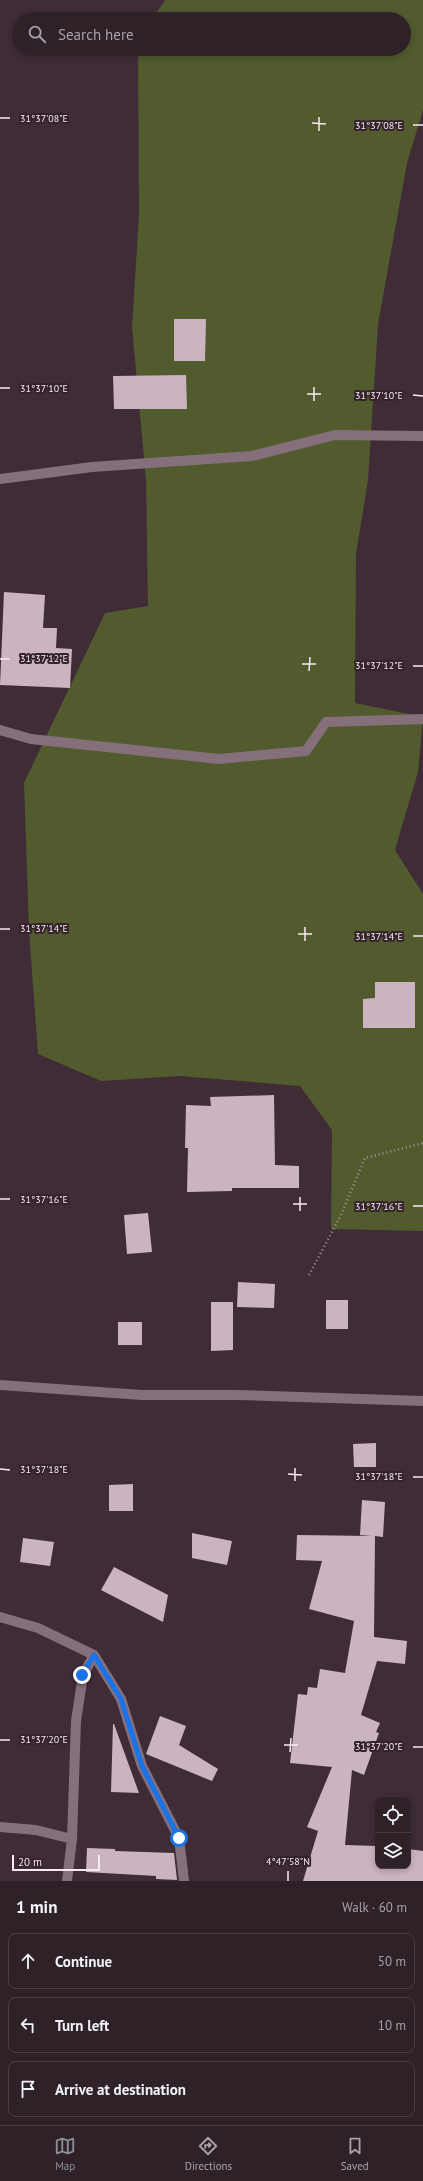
<!DOCTYPE html>
<meta charset="utf-8">
<style>
:root{--surface:#2f2128;--page:#3b2e34;--text:#f1f3f6;--muted:#a7a3a8;--line:#4a3e45;--accent:#8c9099}
body{margin:0;font-family:"PT Sans",sans-serif;background:var(--page);color:var(--text)}
.controls{position:absolute;right:12px;bottom:12px;display:grid;overflow:hidden;border-radius:8px;box-shadow:0 2px 6px #0003}
.controls button{width:36px;height:36px;display:grid;place-items:center;padding:0;border:0;border-bottom:1px solid var(--line);background:var(--surface);color:var(--text);font:20px sans-serif}
.scale{position:absolute;left:12px;bottom:10px;width:88px;box-sizing:border-box;padding-left:4px;border:2px solid #f7eaf0;border-top:0;font-size:11px;line-height:14px;white-space:nowrap;color:#f7eaf0;-webkit-text-stroke:3px #35232c;paint-order:stroke}
.stop{position:absolute;width:12px;height:12px;margin:-9px;border:3px solid #1a73e8;border-radius:50%;background:#fff}
.stop.end{background:#1a73e8;border-color:#fff;box-shadow:0 1px 4px #0008}
.list{margin:0;padding:0;list-style:none}
h2{display:flex;justify-content:space-between;align-items:center;height:52px;margin:0;padding:0 16px;font-size:17px}
h2 small{font-size:13px;font-weight:400;color:var(--muted)}
.list li{display:grid;grid-template-columns:26px 1fr auto;gap:12px;align-items:center;box-sizing:border-box;height:56px;margin:0 8px 8px;padding:0 8px;border:1px solid var(--line);border-radius:8px}
.list b{display:block;font-size:15px;white-space:nowrap}
.list em{font-size:13px;font-style:normal;color:var(--muted)}
.icon{flex:none;width:22px;height:22px;fill:none;stroke:currentColor;stroke-width:2;stroke-linecap:round;stroke-linejoin:round}
.map{position:relative;flex:none;width:423px;height:1881px;overflow:hidden}
.search{position:absolute;background:var(--surface);box-shadow:0 2px 6px #0003;left:12px;right:12px;top:12px;height:44px;display:flex;align-items:center;gap:10px;box-sizing:border-box;padding:0 14px;border-radius:22px;color:var(--muted);font-size:15px}
.sheet{height:244px;background:var(--surface)}
nav{display:flex;justify-content:space-around;align-items:center;box-sizing:border-box;height:56px;border-top:1px solid var(--line);background:var(--surface);font-size:11px;color:var(--muted)}
nav a{display:grid;justify-items:center;gap:2px}
nav .on{color:var(--accent)}
.map>svg:first-child{display:block}
.green{fill:#515b2e}
.building{fill:#cbb3bf}
.lines{fill:none;stroke-linecap:round;stroke-linejoin:round}
.path{stroke:#a3939b;stroke-width:2.5;stroke-dasharray:1 3;stroke-linecap:butt}
.street{stroke:#856f7a;stroke-width:10}
.route{stroke:#1a73e8;stroke-width:5}
.ticks{fill:none;stroke:#f7eaf0;stroke-width:1.5}
.ticks-label{font-size:10px;text-anchor:middle;fill:#f7eaf0;stroke:#35232c;stroke-width:4;stroke-linejoin:round;paint-order:stroke}
</style>
<div class="map">
<svg width="423" height="1881" viewBox="0 0 423 1881">
<rect width="100%" height="100%" fill="#3f2c36"/>
<path class="green" d="M 165,0 L 423,0 L 423,110 L 407,163 L 378,324 L 368,480 L 356,554 L 355,703 L 423,717 L 418,772 L 395,850 L 423,894 L 423,1231 L 331,1229 L 332,1130 L 300,1086 L 180,1076 L 101,1081 L 38,1054 L 29,931 L 24,783 L 105,613 L 148,606 L 146,480 L 132,327 L 139,215 L 138,49 L 404,49 L 404,19 L 152,19 Z"/>
<path class="building" d="M 174,319 L 206,319 L 205,361 L 174,361 Z
M 186,375 L 187,409 L 114,409 L 113,376 Z
M 4,592 L 45,595 L 43,628 L 57,628 L 56,648 L 72,649 L 70,688 L 0,685 Z
M 375,982 L 415,982 L 415,1028 L 363,1028 L 363,999 L 375,998 Z
M 274,1095 L 275,1165 L 299,1166 L 299,1188 L 232,1188 L 232,1191 L 187,1192 L 188,1148 L 185,1148 L 186,1105 L 211,1106 L 210,1097 Z
M 148,1213 L 152,1252 L 127,1254 L 124,1215 Z
M 238,1282 L 275,1284 L 274,1308 L 237,1307 Z
M 326,1300 L 348,1300 L 348,1329 L 326,1329 Z
M 211,1302 L 233,1302 L 233,1350 L 211,1351 Z
M 118,1322 L 142,1322 L 142,1345 L 118,1345 Z
M 376,1443 L 376,1467 L 354,1467 L 353,1444 Z
M 133,1484 L 133,1511 L 109,1511 L 109,1485 Z
M 362,1500 L 385,1502 L 383,1537 L 375,1536 L 374,1637 L 407,1641 L 405,1664 L 377,1661 L 361,1715 L 380,1723 L 376,1732 L 379,1733 L 364,1775 L 352,1770 L 345,1845 L 378,1846 L 378,1866 L 408,1866 L 408,1849 L 423,1851 L 423,1881 L 303,1881 L 318,1831 L 307,1827 L 332,1767 L 290,1763 L 298,1694 L 307,1695 L 308,1687 L 317,1688 L 320,1669 L 345,1673 L 354,1621 L 309,1609 L 322,1561 L 296,1560 L 297,1535 L 372,1536 L 360,1535 Z
M 192,1533 L 232,1541 L 227,1565 L 192,1558 Z
M 23,1538 L 54,1542 L 50,1566 L 20,1562 Z
M 114,1567 L 168,1595 L 163,1622 L 101,1590 Z
M 160,1716 L 186,1726 L 179,1745 L 218,1769 L 212,1781 L 146,1754 Z
M 113,1724 L 114,1724 L 139,1793 L 111,1792 Z
M 87,1848 L 115,1849 L 115,1851 L 174,1853 L 177,1880 L 156,1879 L 156,1876 L 86,1872 Z"/>
<g class="lines">
<path class="path" d="M 309,1275 L 341,1215 L 365,1158 L 423,1143"/>
<path class="street" d="M 0,479 L 92,467 L 252,456 L 335,435 L 423,436
M 0,730 L 31,739 L 219,759 L 306,751 L 326,722 L 423,719
M 0,1385 L 142,1395 L 237,1395 L 423,1401
M 0,1617 L 38,1628 L 94,1655 L 121,1699 L 142,1766 L 179,1838 L 184,1881
M 0,1827 L 36,1830 L 72,1839
M 67,1881 L 72,1839 L 76,1721 L 83,1675 L 94,1655"/>
</g>
<g class="lines">
<path class="route" d="M 82,1675 L 94,1655 L 121,1699 L 142,1766 L 179,1838"/>
</g>
<path class="ticks" d="M 0,118 L 10,118M 312,123 L 326,124M 413,125 L 423,125M 319,131 L 319,117M 0,388 L 10,388M 307,394 L 321,394M 413,395 L 423,396M 314,401 L 314,387M 0,659 L 10,659M 302,664 L 316,664M 413,666 L 423,666M 309,671 L 310,657M 0,929 L 10,929M 298,934 L 312,934M 413,936 L 423,936M 305,941 L 305,927M 0,1199 L 10,1199M 293,1204 L 307,1204M 413,1206 L 423,1206M 300,1211 L 300,1197M 0,1469 L 10,1470M 288,1474 L 302,1475M 413,1477 L 423,1477M 295,1481 L 295,1468M 0,1740 L 10,1740M 284,1745 L 298,1745M 413,1747 L 423,1747M 290,1752 L 291,1738M 288,1881 L 288,1871"/>
<g class="ticks-label">
<text x="44" y="122">31°37'08"E</text>
<text x="379" y="129">31°37'08"E</text>
<text x="44" y="392">31°37'10"E</text>
<text x="379" y="399">31°37'10"E</text>
<text x="44" y="662">31°37'12"E</text>
<text x="379" y="669">31°37'12"E</text>
<text x="44" y="932">31°37'14"E</text>
<text x="379" y="940">31°37'14"E</text>
<text x="44" y="1203">31°37'16"E</text>
<text x="379" y="1210">31°37'16"E</text>
<text x="44" y="1473">31°37'18"E</text>
<text x="379" y="1480">31°37'18"E</text>
<text x="44" y="1743">31°37'20"E</text>
<text x="379" y="1750">31°37'20"E</text>
<text x="288" y="1865">4°47'58"N</text>
</g>
</svg>
<div class="controls">
<button><svg class="icon" aria-label="locate" viewBox="0 0 24 24"><circle cx="12" cy="12" r="6"/><path d="M12 2v4M12 18v4M2 12h4M18 12h4"/></svg></button>
<button><svg class="icon" aria-label="layers" viewBox="0 0 24 24"><path d="M12 4l9 5-9 5-9-5zM3 14l9 5 9-5"/></svg></button>
</div>
<div class="scale">20 m</div>
<div class="stop" style="left:179px;top:1838px"></div>
<div class="stop end" style="left:82px;top:1675px"></div>
<div class="search"><svg class="icon" aria-label="search" viewBox="0 0 24 24"><circle cx="10" cy="10" r="6"/><path d="M15 15l6 6"/></svg>Search here</div>
</div>
<section class="sheet">
<h2>1 min<small>Walk · 60 m</small></h2>
<ul class="list">
<li><svg class="icon" aria-label="ahead" viewBox="0 0 24 24"><path d="M12 20V5M6 11l6-6 6 6"/></svg><div><b>Continue</b></div><em>50 m</em></li>
<li><svg class="icon" aria-label="left" viewBox="0 0 24 24"><path d="M17 20v-9H6M10 6l-5 5 5 5"/></svg><div><b>Turn left</b></div><em>10 m</em></li>
<li><svg class="icon" aria-label="arrive" viewBox="0 0 24 24"><path d="M6 21V4h12l-3 4 3 4H6"/></svg><div><b>Arrive at destination</b></div></li>
</ul>
</section>
<nav>
<a class="on"><svg class="icon" aria-label="map" viewBox="0 0 24 24"><path d="M3 6l6-2 6 2 6-2v14l-6 2-6-2-6 2zM9 4v14M15 6v14"/></svg>Map</a>
<a><svg class="icon" aria-label="directions" viewBox="0 0 24 24"><path d="M12 3l9 9-9 9-9-9zM9 14v-3h6M13 9l2 2-2 2"/></svg>Directions</a>
<a><svg class="icon" aria-label="saved" viewBox="0 0 24 24"><path d="M7 4h10v16l-5-4-5 4z"/></svg>Saved</a>
</nav>
